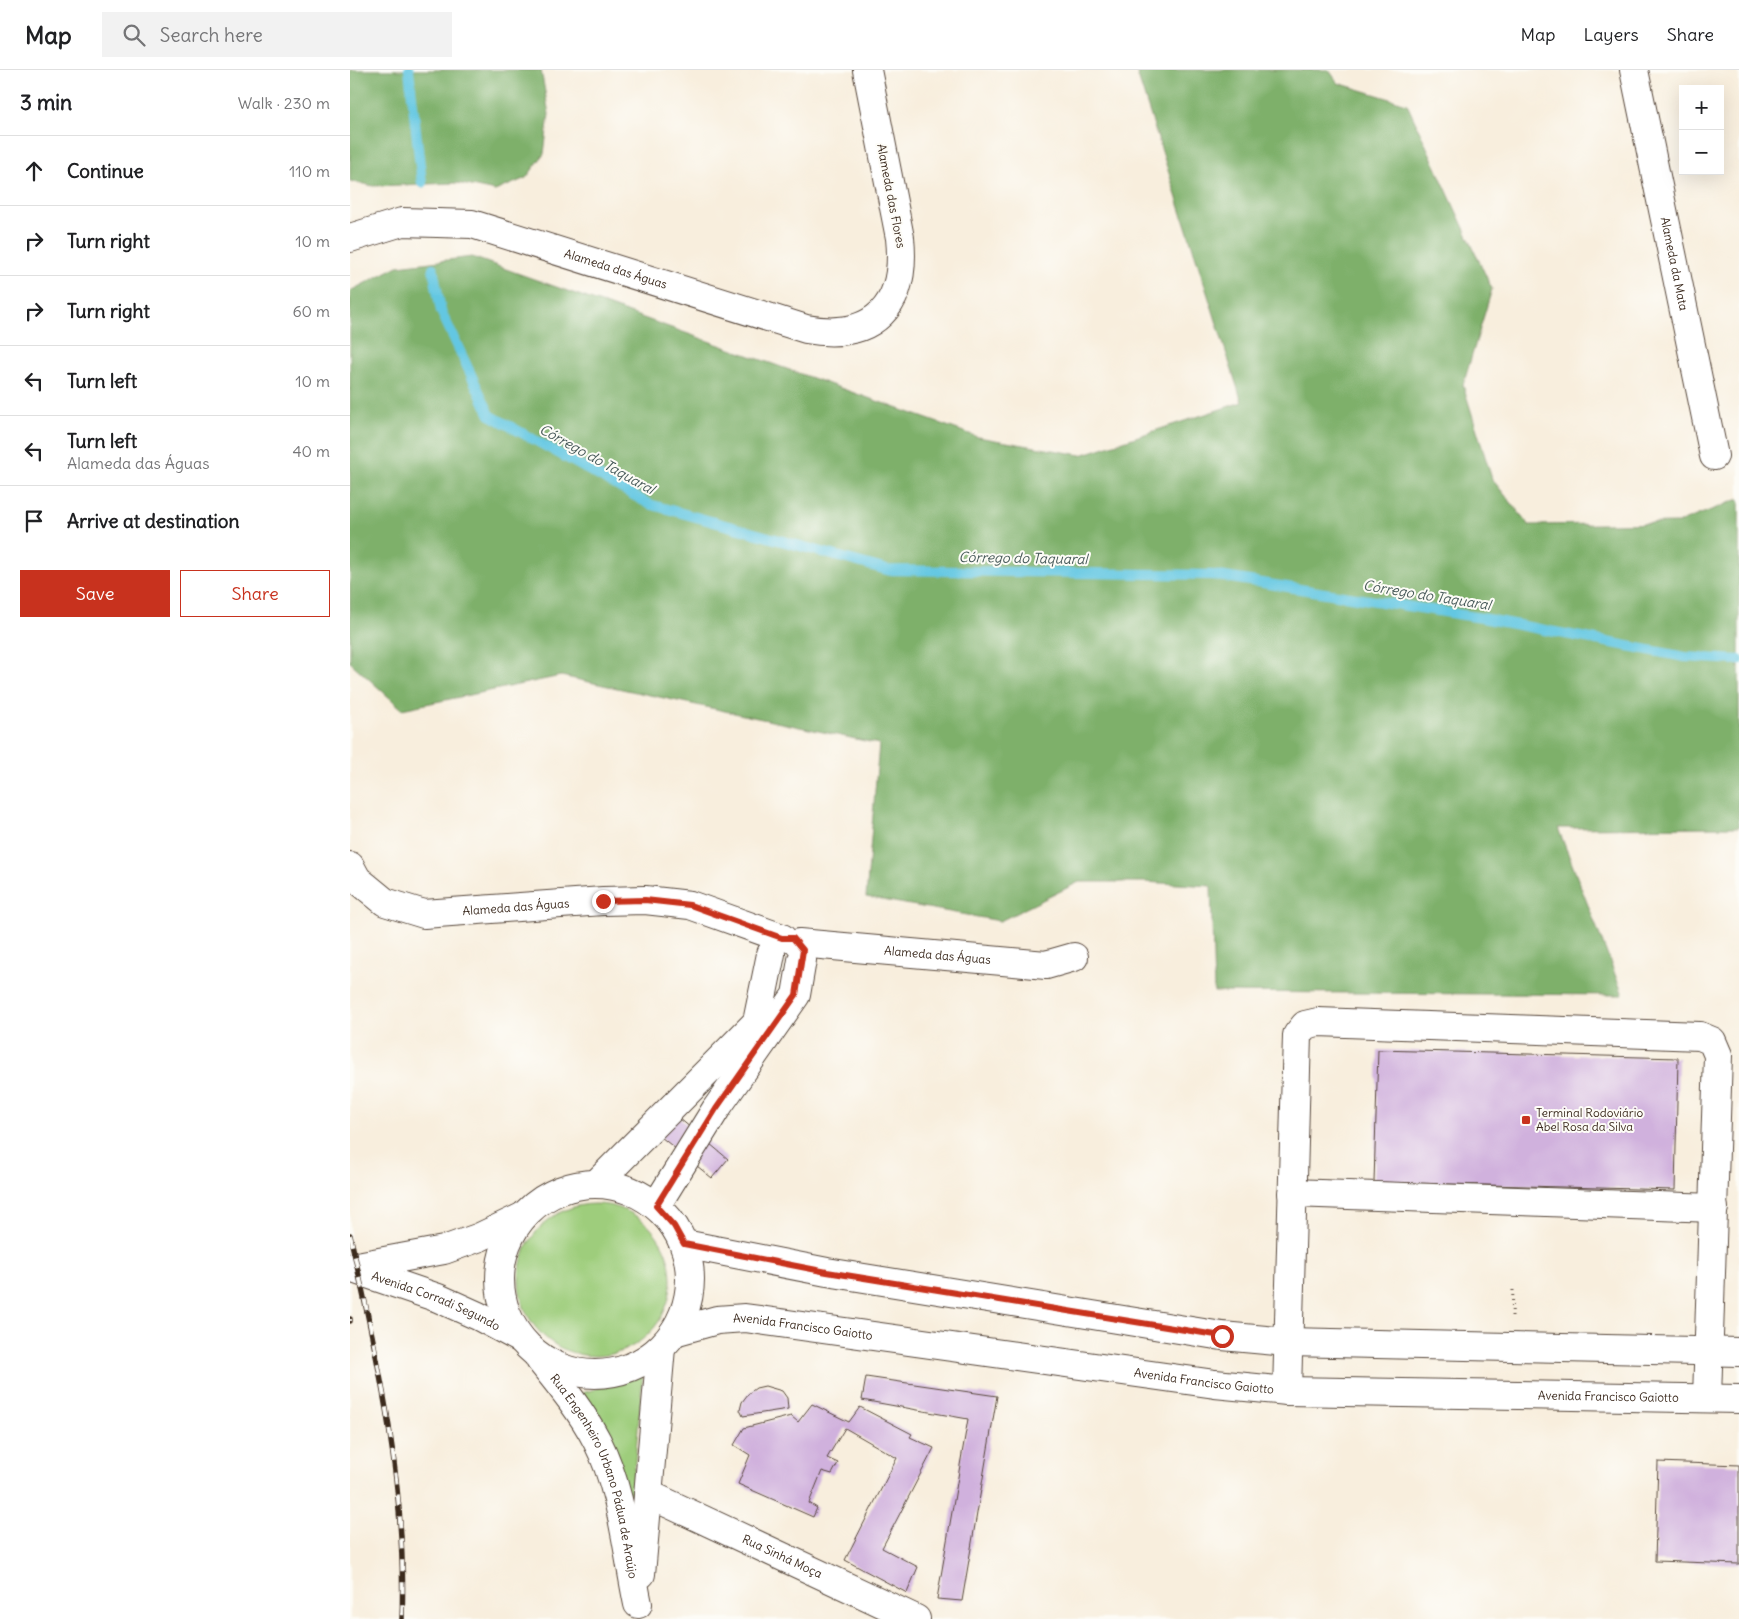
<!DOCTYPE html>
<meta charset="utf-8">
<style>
:root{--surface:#fff;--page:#f2f2f2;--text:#202124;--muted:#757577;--line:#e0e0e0;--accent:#c8321e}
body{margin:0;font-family:Delius,sans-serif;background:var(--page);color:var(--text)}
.controls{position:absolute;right:15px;top:15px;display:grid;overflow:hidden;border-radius:0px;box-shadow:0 5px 20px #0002}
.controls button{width:45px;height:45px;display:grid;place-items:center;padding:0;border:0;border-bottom:1px solid var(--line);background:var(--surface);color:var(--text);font:25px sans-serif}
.stop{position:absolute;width:15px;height:15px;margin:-11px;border:4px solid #c8321e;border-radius:50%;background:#fff}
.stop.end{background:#c8321e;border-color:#fff;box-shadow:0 1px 5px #0008}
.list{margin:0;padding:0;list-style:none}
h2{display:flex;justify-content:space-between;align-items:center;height:65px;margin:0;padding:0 20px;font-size:21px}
h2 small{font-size:16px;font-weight:400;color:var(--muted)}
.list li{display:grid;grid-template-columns:32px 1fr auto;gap:15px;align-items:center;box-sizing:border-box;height:70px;padding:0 20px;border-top:1px solid var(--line)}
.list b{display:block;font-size:19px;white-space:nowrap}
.list p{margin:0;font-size:16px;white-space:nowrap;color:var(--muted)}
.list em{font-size:16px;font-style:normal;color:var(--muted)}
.actions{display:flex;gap:10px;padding:15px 20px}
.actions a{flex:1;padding:11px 0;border:1px solid var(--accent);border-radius:0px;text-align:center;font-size:18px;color:var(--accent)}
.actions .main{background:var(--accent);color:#fff}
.icon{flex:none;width:28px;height:28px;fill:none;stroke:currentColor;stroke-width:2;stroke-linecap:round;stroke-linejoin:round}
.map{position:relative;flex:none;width:1389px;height:1549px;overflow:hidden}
header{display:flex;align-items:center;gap:30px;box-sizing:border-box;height:70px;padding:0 25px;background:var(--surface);border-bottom:1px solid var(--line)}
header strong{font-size:24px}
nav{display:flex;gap:28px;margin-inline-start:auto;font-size:18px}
.search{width:350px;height:45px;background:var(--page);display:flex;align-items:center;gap:12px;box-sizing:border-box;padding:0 18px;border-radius:0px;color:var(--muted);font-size:19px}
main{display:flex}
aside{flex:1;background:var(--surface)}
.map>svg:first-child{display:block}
.green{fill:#9ecd7b;stroke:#6c7c4c}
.forest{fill:#7eb06b;stroke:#5c6d44}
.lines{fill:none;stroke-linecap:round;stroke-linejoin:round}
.stream{stroke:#64c7e2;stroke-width:10}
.building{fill:#d0b1dd}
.minor-casing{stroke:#57473b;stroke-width:30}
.path{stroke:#57473b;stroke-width:3;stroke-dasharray:1 4;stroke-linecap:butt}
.minor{stroke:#fff;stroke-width:28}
.rail-casing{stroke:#3b2a1e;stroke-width:5.5}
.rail{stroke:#fdfcf7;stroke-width:4;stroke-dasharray:11;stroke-linecap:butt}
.route{stroke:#c8321e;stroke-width:6}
.poi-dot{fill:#c8321e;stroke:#fdfcf7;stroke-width:2}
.labels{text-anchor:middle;stroke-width:4;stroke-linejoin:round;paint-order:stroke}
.street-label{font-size:12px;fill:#3b2a1e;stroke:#fdfcf7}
.poi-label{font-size:12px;fill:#3b2a1e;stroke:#fdfcf7;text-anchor:start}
.water-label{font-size:14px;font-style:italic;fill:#475959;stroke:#fdfcf7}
</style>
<header>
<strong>Map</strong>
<div class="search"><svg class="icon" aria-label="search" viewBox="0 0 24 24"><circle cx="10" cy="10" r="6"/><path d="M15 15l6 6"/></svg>Search here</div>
<nav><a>Map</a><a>Layers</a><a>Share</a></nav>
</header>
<main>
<aside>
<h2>3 min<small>Walk · 230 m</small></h2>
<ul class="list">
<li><svg class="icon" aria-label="ahead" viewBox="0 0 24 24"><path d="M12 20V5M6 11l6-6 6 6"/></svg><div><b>Continue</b></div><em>110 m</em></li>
<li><svg class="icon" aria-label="right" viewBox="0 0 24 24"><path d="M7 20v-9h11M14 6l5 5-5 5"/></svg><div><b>Turn right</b></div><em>10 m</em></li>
<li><svg class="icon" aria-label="right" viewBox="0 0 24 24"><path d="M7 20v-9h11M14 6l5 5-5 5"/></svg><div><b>Turn right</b></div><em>60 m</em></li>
<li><svg class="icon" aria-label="left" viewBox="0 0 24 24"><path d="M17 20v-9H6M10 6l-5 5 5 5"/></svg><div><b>Turn left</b></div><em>10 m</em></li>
<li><svg class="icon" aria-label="left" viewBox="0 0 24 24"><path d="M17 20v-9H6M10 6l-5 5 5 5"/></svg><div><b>Turn left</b><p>Alameda das Águas</p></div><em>40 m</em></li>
<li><svg class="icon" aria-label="arrive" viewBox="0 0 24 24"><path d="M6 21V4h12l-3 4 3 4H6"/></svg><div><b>Arrive at destination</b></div></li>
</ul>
<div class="actions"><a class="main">Save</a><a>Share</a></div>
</aside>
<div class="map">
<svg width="1389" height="1549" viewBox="0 0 1389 1549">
<rect width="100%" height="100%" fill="#fdfcf7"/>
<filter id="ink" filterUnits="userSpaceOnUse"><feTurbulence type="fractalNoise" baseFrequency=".02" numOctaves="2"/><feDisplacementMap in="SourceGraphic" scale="10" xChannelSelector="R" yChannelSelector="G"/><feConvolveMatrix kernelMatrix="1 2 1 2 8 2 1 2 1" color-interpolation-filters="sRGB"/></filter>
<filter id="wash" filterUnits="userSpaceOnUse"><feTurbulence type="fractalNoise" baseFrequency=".0096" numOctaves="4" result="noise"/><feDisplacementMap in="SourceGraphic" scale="20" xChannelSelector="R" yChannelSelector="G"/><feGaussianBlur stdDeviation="1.12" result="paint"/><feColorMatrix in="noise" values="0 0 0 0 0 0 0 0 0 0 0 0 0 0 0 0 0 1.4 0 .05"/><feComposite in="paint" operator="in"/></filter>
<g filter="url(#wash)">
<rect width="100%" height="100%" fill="#f8eedd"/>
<path class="green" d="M169 1210a76 76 0 1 1 152 0a76 76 0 1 1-152 0Z
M 293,1304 L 280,1446 L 232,1323 Z"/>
<path class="forest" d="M 0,0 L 191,0 L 199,44 L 194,84 L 176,108 L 145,121 L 107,113 L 23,116 L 0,111 Z
M 786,0 L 979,0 L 988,13 L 1057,34 L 1142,219 L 1113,315 L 1142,409 L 1179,455 L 1328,453 L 1389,429 L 1389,757 L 1208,758 L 1273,925 L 864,922 L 861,816 L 794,812 L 729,812 L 650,851 L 516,827 L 529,674 L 211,606 L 52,639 L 0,592 L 0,221 L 48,196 L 122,187 L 628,367 L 731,385 L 892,332 Z"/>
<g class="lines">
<path class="stream" d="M 59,0 L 72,113
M 83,198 L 91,241 L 140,345 L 299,434 L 537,500 L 862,505 L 1132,548 L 1335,587 L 1389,590"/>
</g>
<g id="blocks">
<path class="building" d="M 1028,980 L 1328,988 L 1325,1120 L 1024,1112 Z
M 323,1043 L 378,1089 L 362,1108 L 306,1063 Z
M 516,1307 L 647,1326 L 612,1531 L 587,1529 L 618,1349 L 512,1330 Z
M 415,1316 L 432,1321 L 437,1328 L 438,1339 L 393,1346 L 390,1340 L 392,1332 L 398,1324 L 406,1318 Z
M 462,1334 L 499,1352 L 510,1337 L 562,1364 L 560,1367 L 584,1378 L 532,1478 L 568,1497 L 557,1523 L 495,1490 L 547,1388 L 495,1358 L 477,1388 L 488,1393 L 482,1404 L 472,1401 L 459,1433 L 467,1438 L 463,1447 L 388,1414 L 400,1385 L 384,1375 L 394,1358 L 441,1346 L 448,1352 Z
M 1308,1392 L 1389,1395 L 1389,1494 L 1305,1491 Z"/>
</g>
</g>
<g filter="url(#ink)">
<use href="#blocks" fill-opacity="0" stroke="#57473b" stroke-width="1"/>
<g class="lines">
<g class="minor-casing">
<g id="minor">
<path id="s1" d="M 1284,0 L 1364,386"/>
<path id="s2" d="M 0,168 L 52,152 L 122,154 L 456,259 C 524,271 557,236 550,168 L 517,0"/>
<path id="s3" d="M 0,796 L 7,809 L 35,832 L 74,844 L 253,831 L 295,830 L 340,835 L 432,868"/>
<path id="s4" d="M 449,873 L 696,895 L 724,887"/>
<path d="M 248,1112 L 407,952 L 421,884"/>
<circle cx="245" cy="1209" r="95"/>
<path d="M 942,1123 L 1364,1138"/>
<path d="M 306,1136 L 366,1039 L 446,925 L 452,890"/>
<path d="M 334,1174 L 477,1202 L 872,1266 L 938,1272 L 1389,1282"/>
<path d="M 2,1197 L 94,1180 L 130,1167 L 172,1147"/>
<path id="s5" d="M 0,1198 L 88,1228 L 128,1246 L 171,1269"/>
<path id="s6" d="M 324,1262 L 367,1250 L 395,1248 L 865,1314 L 937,1321 L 1389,1329"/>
<path id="s7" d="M 190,1290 C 211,1316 232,1342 247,1371 C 272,1419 277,1482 288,1534"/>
<path d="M 937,1321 L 947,965 L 955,955 L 968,952 L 1350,966 L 1362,971 L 1368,985 L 1357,1328"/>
<path id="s8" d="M 298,1424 L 566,1549"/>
<path d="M 291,1504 L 311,1278"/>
</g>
</g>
<path class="path" d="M 1162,1246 L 1163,1220"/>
<use href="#minor" class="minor"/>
<g class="rail-casing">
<path id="rail" d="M 0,1165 C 29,1292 57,1418 52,1549
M 0,1249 L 0,1251"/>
</g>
<use href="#rail" class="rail"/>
</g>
</g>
<g class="lines" filter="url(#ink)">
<path class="route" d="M 253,831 L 295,830 L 340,835 L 432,868 L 443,868 L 453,880 L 446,925 L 366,1039 L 306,1136 L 324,1156 L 334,1174 L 477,1202 L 872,1266"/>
</g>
<rect class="poi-dot" x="1171" y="1045" width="10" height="10" rx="2.5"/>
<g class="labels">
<g class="street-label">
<text transform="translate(541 126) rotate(79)" y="4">Alameda das Flores</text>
<text dy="4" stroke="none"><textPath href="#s1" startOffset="198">Alameda da Mata</textPath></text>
<text dy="4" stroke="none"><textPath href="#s2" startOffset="275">Alameda das Águas</textPath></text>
<text dy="4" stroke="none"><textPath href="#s3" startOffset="184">Alameda das Águas</textPath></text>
<text dy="4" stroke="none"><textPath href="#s4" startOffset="139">Alameda das Águas</textPath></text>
<text dy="4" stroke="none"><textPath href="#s5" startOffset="92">Avenida Corradi Segundo</textPath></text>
<text dy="4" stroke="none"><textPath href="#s6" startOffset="131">Avenida Francisco Gaiotto</textPath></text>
<text dy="4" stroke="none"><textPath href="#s6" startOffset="536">Avenida Francisco Gaiotto</textPath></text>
<text dy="4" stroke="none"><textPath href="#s6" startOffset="941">Avenida Francisco Gaiotto</textPath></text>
<text dy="4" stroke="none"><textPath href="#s7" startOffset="131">Rua Engenheiro Urbano Pádua de Araújo</textPath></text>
<text dy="4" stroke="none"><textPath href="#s8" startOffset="148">Rua Sinhá Moça</textPath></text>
</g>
<g class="poi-label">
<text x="1186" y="1047">Terminal Rodoviário<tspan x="1186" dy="14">Abel Rosa da Silva</tspan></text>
</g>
<g class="water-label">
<text transform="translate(247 389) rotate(29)" y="5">Córrego do Taquaral</text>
<text transform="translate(673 488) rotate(1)" y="5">Córrego do Taquaral</text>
<text transform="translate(1077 525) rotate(9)" y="5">Córrego do Taquaral</text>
</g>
</g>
</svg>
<div class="controls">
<button>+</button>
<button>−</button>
</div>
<div class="stop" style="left:872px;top:1266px"></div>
<div class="stop end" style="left:253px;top:831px"></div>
</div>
</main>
